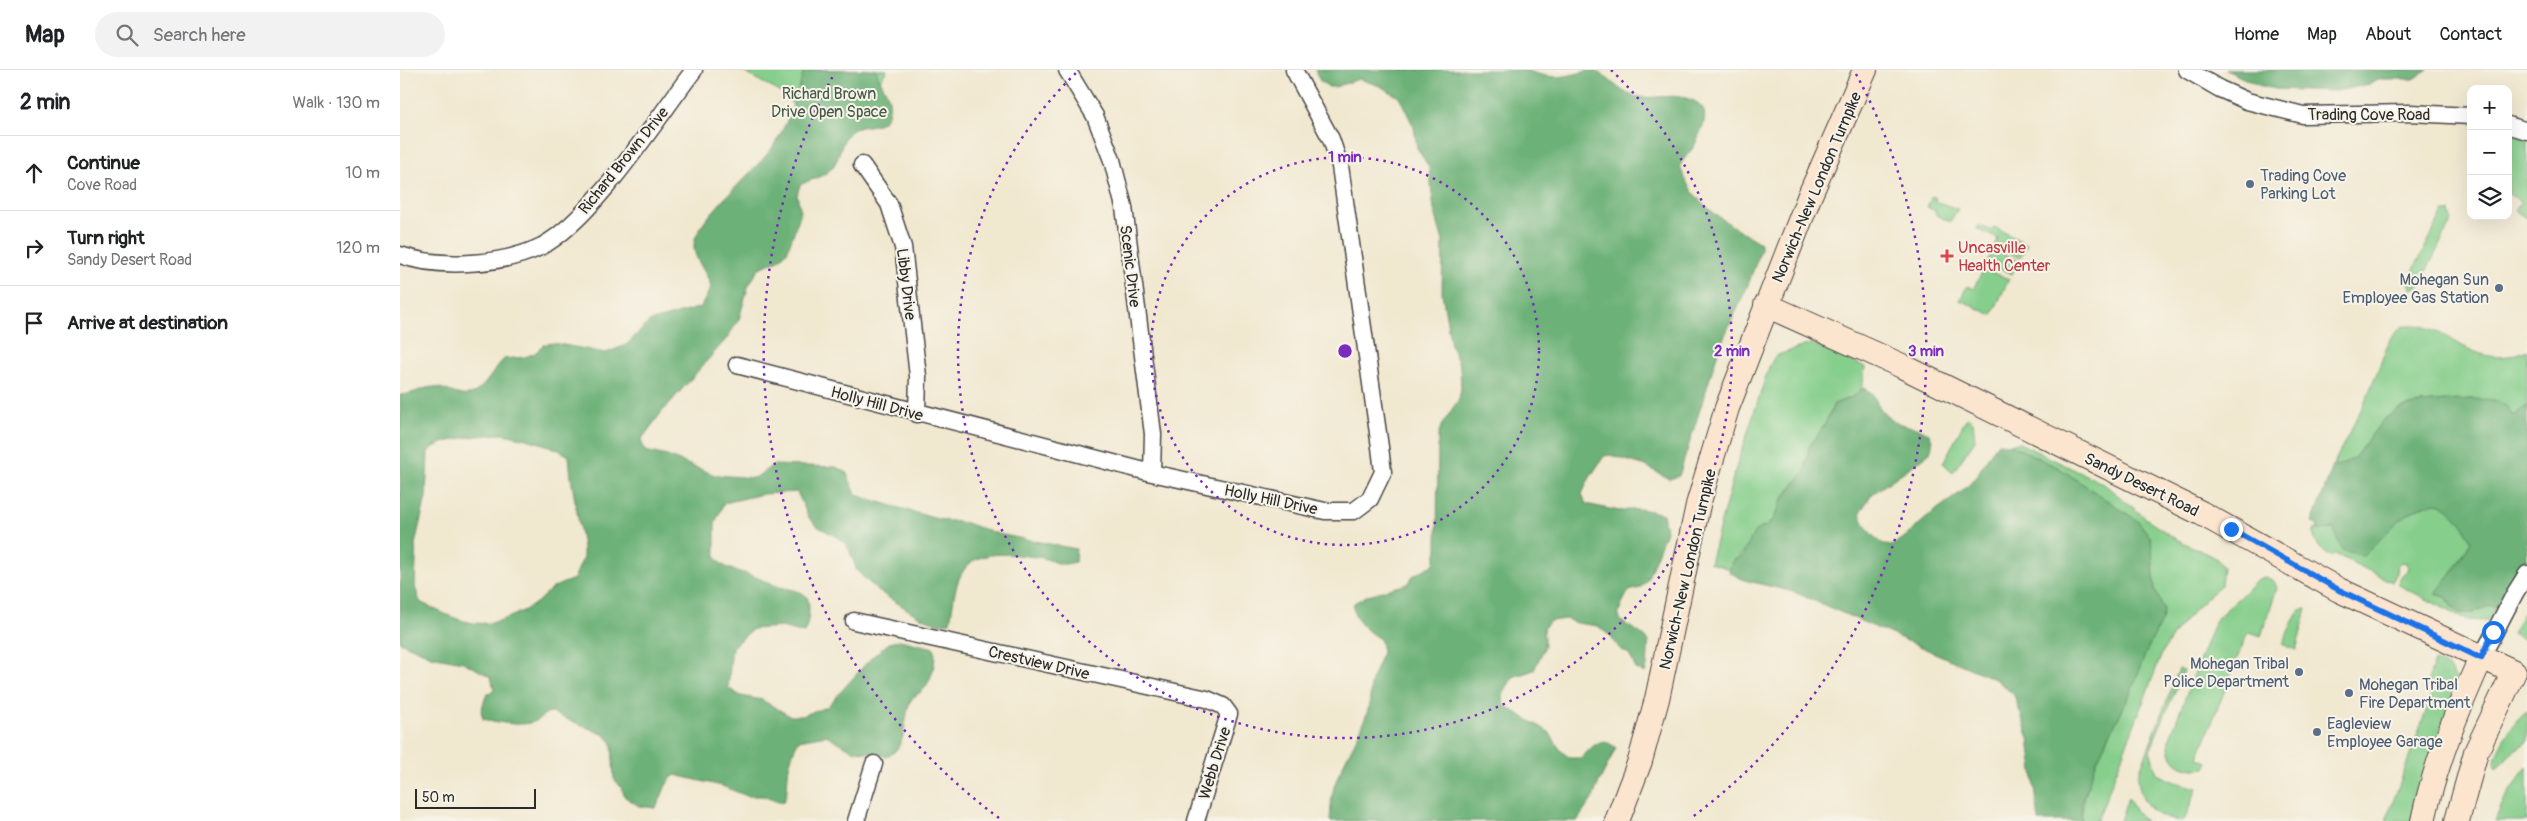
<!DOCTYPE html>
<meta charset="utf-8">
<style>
:root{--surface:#fff;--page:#f2f2f2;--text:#202124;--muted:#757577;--line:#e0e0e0}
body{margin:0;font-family:Pangolin,sans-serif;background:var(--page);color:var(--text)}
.controls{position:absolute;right:15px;top:15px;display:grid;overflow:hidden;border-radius:10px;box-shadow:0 5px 20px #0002}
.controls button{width:45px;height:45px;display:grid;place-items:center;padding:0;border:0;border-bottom:1px solid var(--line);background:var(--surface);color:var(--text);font:25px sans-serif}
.scale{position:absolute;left:15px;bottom:12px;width:121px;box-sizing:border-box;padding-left:5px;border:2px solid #2b2b2b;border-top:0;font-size:14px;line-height:18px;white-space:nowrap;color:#2b2b2b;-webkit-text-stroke:4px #f7f3e8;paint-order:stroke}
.stop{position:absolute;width:15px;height:15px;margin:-11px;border:4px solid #1a73e8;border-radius:50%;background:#fff}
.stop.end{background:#1a73e8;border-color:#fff;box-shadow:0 1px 5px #0008}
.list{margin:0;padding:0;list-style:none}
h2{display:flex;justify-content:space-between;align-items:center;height:65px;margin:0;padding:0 20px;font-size:21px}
h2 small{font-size:16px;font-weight:400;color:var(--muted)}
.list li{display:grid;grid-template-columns:32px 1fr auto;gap:15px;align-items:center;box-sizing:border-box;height:75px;padding:0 20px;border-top:1px solid var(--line)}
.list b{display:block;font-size:19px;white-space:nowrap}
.list p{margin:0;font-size:16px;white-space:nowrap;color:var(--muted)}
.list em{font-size:16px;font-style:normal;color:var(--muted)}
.icon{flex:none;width:28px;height:28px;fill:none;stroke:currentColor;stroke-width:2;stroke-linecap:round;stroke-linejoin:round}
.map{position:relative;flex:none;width:2127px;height:751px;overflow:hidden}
header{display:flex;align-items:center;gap:30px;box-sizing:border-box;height:70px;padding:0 25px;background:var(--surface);border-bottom:1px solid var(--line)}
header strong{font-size:24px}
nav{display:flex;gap:28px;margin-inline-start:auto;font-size:18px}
.search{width:350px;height:45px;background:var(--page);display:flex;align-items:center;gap:12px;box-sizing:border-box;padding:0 18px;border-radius:28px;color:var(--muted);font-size:19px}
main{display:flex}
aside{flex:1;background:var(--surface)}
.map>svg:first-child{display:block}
.green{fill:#85ce8b;stroke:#587c5b}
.forest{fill:#6cb177;stroke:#4c6e51;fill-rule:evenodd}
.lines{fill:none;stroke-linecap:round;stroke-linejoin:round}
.street-casing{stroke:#494744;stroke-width:19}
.secondary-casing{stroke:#494744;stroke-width:26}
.street{stroke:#fff;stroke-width:16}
.secondary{stroke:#fce5cf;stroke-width:24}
.route{stroke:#1a73e8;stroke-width:6}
.ring{fill:none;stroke:#7b2cbf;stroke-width:2.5;stroke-dasharray:2.5 5}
.service-dot{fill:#5c6f8a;stroke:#f7f3e8;stroke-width:2}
.health-dot{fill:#e0444e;stroke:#f7f3e8;stroke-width:2}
.labels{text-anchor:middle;stroke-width:4;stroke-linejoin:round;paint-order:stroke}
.park-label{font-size:16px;fill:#465c48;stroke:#f7f3e8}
.street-label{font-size:16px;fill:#2b2b2b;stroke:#f7f3e8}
.service-label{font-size:16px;fill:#4e5e75;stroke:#f7f3e8;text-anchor:start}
.health-label{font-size:16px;fill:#be3a42;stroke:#f7f3e8;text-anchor:start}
.centre{fill:#7b2cbf;stroke:#f7f3e8;stroke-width:2.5}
.ring-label{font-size:15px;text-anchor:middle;font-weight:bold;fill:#7b2cbf;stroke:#f7f3e8;stroke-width:4;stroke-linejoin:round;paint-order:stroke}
</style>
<header>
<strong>Map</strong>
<div class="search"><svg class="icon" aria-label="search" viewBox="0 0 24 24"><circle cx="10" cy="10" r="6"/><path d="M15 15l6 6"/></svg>Search here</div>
<nav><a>Home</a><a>Map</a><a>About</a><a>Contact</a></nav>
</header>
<main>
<aside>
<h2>2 min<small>Walk · 130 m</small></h2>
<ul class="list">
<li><svg class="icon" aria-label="ahead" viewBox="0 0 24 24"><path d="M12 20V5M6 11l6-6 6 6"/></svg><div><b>Continue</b><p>Cove Road</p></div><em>10 m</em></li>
<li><svg class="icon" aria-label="right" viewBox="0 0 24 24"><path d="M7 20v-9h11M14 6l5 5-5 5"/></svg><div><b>Turn right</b><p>Sandy Desert Road</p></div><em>120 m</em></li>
<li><svg class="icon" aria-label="arrive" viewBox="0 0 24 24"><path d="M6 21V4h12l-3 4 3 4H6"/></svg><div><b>Arrive at destination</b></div></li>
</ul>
</aside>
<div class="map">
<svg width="2127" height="751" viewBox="0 0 2127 751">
<rect width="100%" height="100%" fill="#f7f3e8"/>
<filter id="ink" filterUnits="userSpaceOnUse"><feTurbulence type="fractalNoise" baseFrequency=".02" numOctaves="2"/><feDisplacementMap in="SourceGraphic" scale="10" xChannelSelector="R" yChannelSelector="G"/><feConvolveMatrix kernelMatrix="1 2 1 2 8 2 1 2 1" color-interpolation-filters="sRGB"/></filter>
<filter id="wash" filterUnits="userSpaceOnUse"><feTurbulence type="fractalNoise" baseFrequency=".0096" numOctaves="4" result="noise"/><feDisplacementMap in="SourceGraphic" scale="20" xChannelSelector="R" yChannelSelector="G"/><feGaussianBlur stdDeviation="1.12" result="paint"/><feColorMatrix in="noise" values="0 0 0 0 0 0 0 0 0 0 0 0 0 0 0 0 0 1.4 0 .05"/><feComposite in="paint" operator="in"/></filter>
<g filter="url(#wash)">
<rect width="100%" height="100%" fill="#f1e8d0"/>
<path class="green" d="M 340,0 L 487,0 L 429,91 L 387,26 Z
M 2108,62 L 2127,69 L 2127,148 L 2115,141 L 2121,131 L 2108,124 Z
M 1532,126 L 1536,128 L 1535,131 L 1558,139 L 1550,152 L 1535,144 L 1536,141 L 1527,137 Z
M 2043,142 L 2050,142 L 2052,150 L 2019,216 L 2012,219 L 2008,211 Z
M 1579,155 L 1592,161 L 1594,157 L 1627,174 L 1620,188 L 1595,177 L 1598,169 L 1577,159 Z
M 1593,180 L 1619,191 L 1612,204 L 1587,192 Z
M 1584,199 L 1609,209 L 1592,245 L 1560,230 L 1567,216 L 1573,219 Z
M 2008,255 C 2049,253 2074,305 2127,280 L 2127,336 L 2113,346 L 2071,329 L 2022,333 L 1999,339 L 1983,350 L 1954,388 L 1936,399 L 1934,393 L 1965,332 L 1991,267 L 2001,257 Z
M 1410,274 L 1434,282 L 1465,297 C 1462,326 1461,324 1434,334 L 1425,354 L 1409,377 L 1405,401 L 1384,427 L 1373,450 L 1365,457 L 1360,458 C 1350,469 1345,484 1332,492 L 1330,499 L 1310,493 L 1334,404 L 1369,297 L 1375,286 Z
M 1567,347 L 1573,352 L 1575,370 L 1553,402 L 1543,393 Z
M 1619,373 L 1704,414 L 1753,454 L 1778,470 L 1816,488 L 1823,497 L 1821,515 L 1794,540 L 1776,561 L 1763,581 L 1697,751 L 1681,751 C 1684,705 1710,667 1729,626 C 1736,610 1740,594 1747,579 C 1754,565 1761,555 1764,540 L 1755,520 L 1751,468 L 1738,451 L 1659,398 L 1609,374 Z
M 2031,433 C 2052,431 2064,454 2071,471 L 2051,505 L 2035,524 L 2046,527 L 2054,539 L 2072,543 L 2091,535 L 2096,538 L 2087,551 L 2067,550 L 1997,514 L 2002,505 L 2009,499 L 2005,492 L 1998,493 L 1997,503 L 1992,512 L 1935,484 L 1932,487 C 1921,480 1913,474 1914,460 L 1934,459 L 1969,481 C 1985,459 2005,441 2031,433 Z
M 1866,507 L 1874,511 L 1877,518 L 1861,566 L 1850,562 L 1846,566 L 1798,688 L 1808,692 L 1805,698 C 1785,702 1767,693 1769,670 L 1812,558 L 1818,547 L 1860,508 Z
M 2127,536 L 2127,565 L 2125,570 L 2112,563 Z
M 1907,539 L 1896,580 L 1882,574 L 1897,543 L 1900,540 Z
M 2035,591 L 2051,599 L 2055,608 L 2060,609 L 2013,751 L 1986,751 L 2032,625 L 2024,621 Z
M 1779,599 L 1784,600 L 1750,680 L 1757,704 L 1775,712 L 1797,718 L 1784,751 C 1757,751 1739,734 1738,706 Z
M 2127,641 L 2127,672 L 2112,682 L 2098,698 L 2095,697 C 2092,684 2115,648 2127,641 Z
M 2127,696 L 2127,751 L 2095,751 L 2104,730 Z
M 1728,728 L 1736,742 L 1745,751 L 1720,751 Z"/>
<path class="forest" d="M 404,0 L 476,0 C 479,14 492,23 489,39 C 486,62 464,51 450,62 C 439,72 441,89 431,99 C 424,107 409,110 400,115 L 397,125 L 401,142 L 387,182 L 379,190 L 359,198 L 348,217 L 339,249 L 328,267 L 261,343 L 241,370 L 245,381 L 267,386 L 315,405 L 355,408 L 373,395 L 436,397 L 446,402 L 455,422 L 459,426 L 537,449 L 566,453 L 598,464 L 676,479 L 675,492 C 656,498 654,489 637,487 C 614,485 576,477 562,503 C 554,516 553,537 550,552 L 539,554 L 518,546 L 478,521 L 457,501 L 449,479 L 442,470 L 417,456 L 409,448 L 397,422 L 363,424 L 324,433 L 315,453 L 315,485 C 322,499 334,500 347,504 C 359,507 368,514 380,517 C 387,519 401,520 406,526 C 412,532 408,556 404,563 L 381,557 L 353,559 L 332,577 L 328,618 L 341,626 L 362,630 L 390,646 L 401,646 L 427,637 L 472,587 L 489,573 L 500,570 L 534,578 C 537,590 532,609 524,619 C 520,624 512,626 510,632 C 503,651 508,678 486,687 L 476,683 L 454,681 L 426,665 L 399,670 C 393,680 389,693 388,704 C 387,715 388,721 384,731 L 378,732 L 363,726 L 347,726 L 322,716 L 275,705 C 262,714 264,728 255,738 L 239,736 L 225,727 L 221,717 L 214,709 L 212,673 L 205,665 L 150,642 C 144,643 143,647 138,650 C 124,658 97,652 83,649 L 81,641 L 86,626 L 94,619 L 91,607 L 63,592 L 31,586 L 0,572 L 0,325 C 12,325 23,317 34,317 C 44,318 52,323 61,325 C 81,329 92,300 104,289 L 125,287 L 135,283 L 143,275 L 153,273 L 206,283 L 226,275 L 249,252 L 301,237 L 311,217 C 308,203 293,189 294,175 C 294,150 360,98 374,75 C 388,53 398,25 404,0 ZM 103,364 C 126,369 149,373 169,386 L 171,408 L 183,477 L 183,488 L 174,509 C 167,512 159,514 153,518 C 145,523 140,531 132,536 C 83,564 67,555 20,532 L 15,517 L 16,490 L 15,474 L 26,427 L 28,382 C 38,368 87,365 103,364 Z
M 915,0 L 1125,0 C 1157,11 1161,7 1192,0 C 1208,4 1217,22 1234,26 C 1255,31 1273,21 1294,31 C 1312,40 1303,56 1297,70 C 1294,80 1284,86 1280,96 C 1291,135 1327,152 1360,173 L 1361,179 L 1348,215 L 1320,276 L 1279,406 L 1269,409 L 1246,396 L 1210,385 L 1204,386 L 1189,409 L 1182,424 L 1186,434 L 1219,441 L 1242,439 L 1263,444 L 1266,461 L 1247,510 L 1240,518 L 1229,521 C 1206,559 1226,547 1249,571 C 1247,581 1249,595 1245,603 L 1236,599 L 1229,584 L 1220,579 L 1210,566 L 1198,556 L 1176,553 L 1166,549 L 1150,551 L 1143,559 L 1145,576 L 1134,600 L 1113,607 C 1108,616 1099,626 1105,636 L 1149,662 L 1161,681 L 1170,688 L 1181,688 C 1193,676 1201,665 1216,678 L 1199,712 L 1193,728 L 1177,751 L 930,751 C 931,740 931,727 934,717 C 942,692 958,670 966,646 C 972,631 969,621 972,609 C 976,596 986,583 980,569 C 969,563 950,548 954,533 L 968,525 L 1008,514 L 1014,505 L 1034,494 L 1037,479 L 1038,366 L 1041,356 L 1059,329 L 1061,318 L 1060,296 L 1051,276 L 1042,223 L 1043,171 L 1034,140 L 1029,97 L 1017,78 L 1014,57 L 999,27 L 980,16 L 959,9 L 935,17 L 929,17 L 920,11 Z
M 1826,0 L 2028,0 L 2014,9 L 1980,9 L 1970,14 L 1937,21 L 1874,19 L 1858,15 Z
M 1463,318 L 1472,323 C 1477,332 1481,343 1490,349 C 1507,361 1541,353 1530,383 L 1471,425 L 1460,443 C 1464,456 1476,474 1491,476 C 1507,468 1516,456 1530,445 C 1545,432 1566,422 1577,405 C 1584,394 1590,383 1598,373 L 1609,374 L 1659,398 L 1738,451 L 1751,468 L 1755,520 L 1764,540 L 1762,550 L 1747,580 L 1730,624 L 1696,692 L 1682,732 L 1681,751 L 1639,751 L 1629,668 L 1614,625 L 1597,610 L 1394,522 L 1344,510 L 1329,502 L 1332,491 L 1342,486 L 1355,461 L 1365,457 L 1373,450 L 1384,427 L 1405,401 L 1409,377 L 1425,354 L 1434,334 L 1455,326 Z
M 2071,329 C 2091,330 2103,326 2113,346 L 2127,336 L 2127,489 L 2096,538 L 2090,535 L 2072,543 L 2059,543 L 2046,527 L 2035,524 L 2051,505 L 2071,471 C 2064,454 2055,442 2039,433 C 2004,436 1988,464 1963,486 L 1942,480 L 1934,459 L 1918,460 L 1917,455 L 1912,453 L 1934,393 L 1936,398 L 1954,388 L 1983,350 L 1999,339 L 2022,333 Z"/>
</g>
<g filter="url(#ink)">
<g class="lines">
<g class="street-casing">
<path id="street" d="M 667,0 L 695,46 L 712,90 L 724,137 L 753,364 L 752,403
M 1787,0 L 1820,19 L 1847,31 L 1903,45 L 2010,43 L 2071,46
M 2108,55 L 2127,61
M 462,95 L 489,134 L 503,177 L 518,306 L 517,344
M 0,185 C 39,199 104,195 142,176 C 193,149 257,48 294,0
M 337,295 L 752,403 L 925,441 L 954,441 L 970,429 L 983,402 L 980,377 L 940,96 L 931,69 L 894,0
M 454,551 L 807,629 L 823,636 L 829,644 L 796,751
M 2081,588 L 2115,523 L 2127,504
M 456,751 L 474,694"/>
</g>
<g class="secondary-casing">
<path id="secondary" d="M 1366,235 L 1502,296 L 1801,443 L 1939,520 L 2114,602 L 2076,682 L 2057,751
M 1217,751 L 1240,691 L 1257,629 L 1298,435 L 1327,338 L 1410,125 L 1465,0
M 2023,751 C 2035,694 2057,641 2081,588"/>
</g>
<use href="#street" class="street"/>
<use href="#secondary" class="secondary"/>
</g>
</g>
<g class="lines" filter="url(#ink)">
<path class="route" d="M 1831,459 L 1939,520 L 2081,588 L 2093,562"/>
</g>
<g class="ring">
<circle cx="945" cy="281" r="194"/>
<path d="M1211 0A387 387 0 1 1 679 0"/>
<path d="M599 748A581 581 0 0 1 434 4M1456 4A581 581 0 0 1 1291 748"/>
</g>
<g class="service-dot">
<circle cx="1850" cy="114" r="5"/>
<circle cx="2099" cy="218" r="5"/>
<circle cx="1899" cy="602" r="5"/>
<circle cx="1949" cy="623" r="5"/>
<circle cx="1917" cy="662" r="5"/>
</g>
<path class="health-dot" d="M1544.5 178.5h5v5h5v5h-5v5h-5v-5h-5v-5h5z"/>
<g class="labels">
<g class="park-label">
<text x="429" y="29">Richard Brown<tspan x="429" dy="18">Drive Open Space</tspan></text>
</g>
<g class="street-label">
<text x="1969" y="50">Trading Cove Road</text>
<text transform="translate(223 90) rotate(-51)" y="6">Richard Brown Drive</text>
<text transform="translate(1416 117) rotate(-67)" y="6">Norwich-New London Turnpike</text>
<text transform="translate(731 196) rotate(83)" y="6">Scenic Drive</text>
<text transform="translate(507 214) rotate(83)" y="6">Libby Drive</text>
<text transform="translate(477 333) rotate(15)" y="6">Holly Hill Drive</text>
<text transform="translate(1742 414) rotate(26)" y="6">Sandy Desert Road</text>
<text transform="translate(871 429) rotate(12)" y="6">Holly Hill Drive</text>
<text transform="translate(1287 499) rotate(-77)" y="6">Norwich-New London Turnpike</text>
<text transform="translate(639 592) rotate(13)" y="6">Crestview Drive</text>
<text transform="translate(814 693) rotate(-73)" y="6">Webb Drive</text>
</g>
<g class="service-label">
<text x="1860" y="111">Trading Cove<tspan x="1860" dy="18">Parking Lot</tspan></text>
<text x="2089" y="215" text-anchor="end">Mohegan Sun<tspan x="2089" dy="18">Employee Gas Station</tspan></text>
<text x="1889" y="599" text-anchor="end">Mohegan Tribal<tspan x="1889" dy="18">Police Department</tspan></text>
<text x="1959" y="620">Mohegan Tribal<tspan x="1959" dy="18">Fire Department</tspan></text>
<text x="1927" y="659">Eagleview<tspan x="1927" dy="18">Employee Garage</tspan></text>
</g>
<g class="health-label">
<text x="1558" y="183">Uncasville<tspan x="1558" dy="18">Health Center</tspan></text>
</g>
</g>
<circle cx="945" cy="281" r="8" class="centre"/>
<g class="ring-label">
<text x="945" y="92">1 min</text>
<text x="1332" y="286">2 min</text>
<text x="1526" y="286">3 min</text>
</g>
</svg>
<div class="controls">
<button>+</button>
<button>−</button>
<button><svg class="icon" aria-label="layers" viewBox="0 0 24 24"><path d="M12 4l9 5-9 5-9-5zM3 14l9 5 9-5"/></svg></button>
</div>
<div class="scale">50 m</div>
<div class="stop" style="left:2093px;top:562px"></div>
<div class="stop end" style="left:1831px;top:459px"></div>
</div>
</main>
